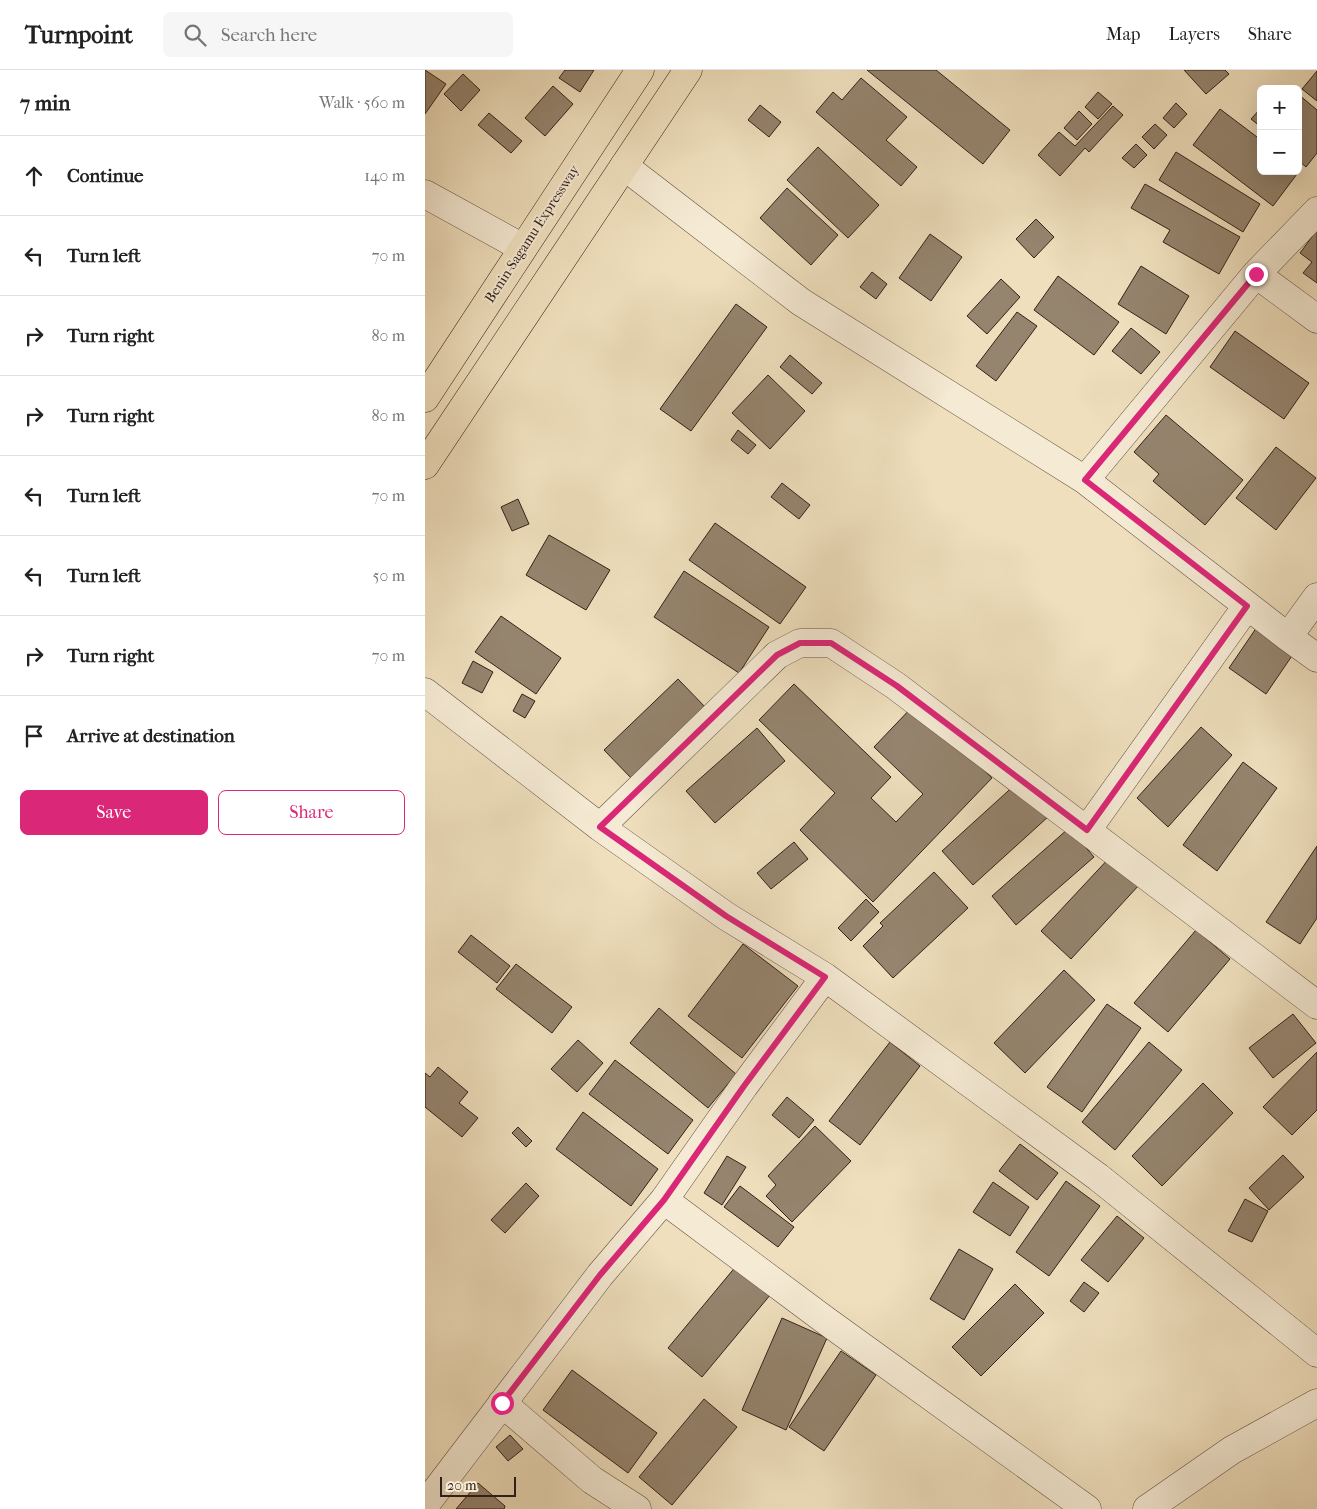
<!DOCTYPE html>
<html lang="en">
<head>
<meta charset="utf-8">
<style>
	:root { --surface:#fff; --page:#f6f6f6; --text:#222; --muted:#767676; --line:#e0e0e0; --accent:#db2777 }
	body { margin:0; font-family:"IM FELL French Canon",serif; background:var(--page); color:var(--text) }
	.controls { position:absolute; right:15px; top:15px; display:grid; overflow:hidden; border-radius:8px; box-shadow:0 5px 20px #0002 }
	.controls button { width:45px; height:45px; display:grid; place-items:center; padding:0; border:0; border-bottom:1px solid var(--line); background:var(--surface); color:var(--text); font:25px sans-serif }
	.scale { position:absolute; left:15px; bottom:12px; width:76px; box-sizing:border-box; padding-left:5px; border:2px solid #332119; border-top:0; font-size:14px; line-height:18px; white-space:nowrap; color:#332119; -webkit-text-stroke:4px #f5ead4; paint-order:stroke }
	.stop { position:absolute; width:15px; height:15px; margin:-11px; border:4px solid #db2777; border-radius:50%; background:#fff }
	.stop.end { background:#db2777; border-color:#fff; box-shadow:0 1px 5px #0008 }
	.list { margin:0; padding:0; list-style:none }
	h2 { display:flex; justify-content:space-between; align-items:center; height:65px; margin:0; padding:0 20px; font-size:21px }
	h2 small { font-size:16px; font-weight:400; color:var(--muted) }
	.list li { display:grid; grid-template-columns:32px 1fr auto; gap:15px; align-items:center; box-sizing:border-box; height:80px; padding:0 20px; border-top:1px solid var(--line) }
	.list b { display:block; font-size:19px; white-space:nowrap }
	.list em { font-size:16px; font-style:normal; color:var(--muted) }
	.actions { display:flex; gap:10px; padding:15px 20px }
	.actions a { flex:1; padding:11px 0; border:1px solid var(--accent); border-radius:8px; text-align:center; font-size:18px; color:var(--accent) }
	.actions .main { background:var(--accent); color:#fff }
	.icon { flex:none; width:28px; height:28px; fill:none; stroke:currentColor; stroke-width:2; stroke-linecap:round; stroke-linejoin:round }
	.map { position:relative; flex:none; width:892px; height:1439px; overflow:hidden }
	header { display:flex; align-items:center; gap:30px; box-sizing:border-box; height:70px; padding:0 25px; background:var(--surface); border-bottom:1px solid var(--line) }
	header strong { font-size:24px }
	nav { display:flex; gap:28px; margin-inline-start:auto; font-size:18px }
	.search { width:350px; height:45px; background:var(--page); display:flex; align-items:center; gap:12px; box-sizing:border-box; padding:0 18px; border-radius:8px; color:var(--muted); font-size:19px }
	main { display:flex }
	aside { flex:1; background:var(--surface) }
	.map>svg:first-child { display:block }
</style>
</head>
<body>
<header>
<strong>Turnpoint</strong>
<div class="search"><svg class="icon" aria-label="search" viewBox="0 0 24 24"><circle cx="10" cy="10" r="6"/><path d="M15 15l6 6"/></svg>Search here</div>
<nav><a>Map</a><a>Layers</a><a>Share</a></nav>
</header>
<main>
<aside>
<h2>7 min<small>Walk · 560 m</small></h2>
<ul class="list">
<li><svg class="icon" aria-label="ahead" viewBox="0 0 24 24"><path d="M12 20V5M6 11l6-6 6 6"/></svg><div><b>Continue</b></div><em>140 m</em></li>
<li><svg class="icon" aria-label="left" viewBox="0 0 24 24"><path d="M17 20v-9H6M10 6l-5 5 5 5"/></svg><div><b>Turn left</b></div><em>70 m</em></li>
<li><svg class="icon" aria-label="right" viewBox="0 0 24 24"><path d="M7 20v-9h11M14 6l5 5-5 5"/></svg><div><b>Turn right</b></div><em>80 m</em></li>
<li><svg class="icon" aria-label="right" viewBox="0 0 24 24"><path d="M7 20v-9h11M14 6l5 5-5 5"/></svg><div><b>Turn right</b></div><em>80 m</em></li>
<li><svg class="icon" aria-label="left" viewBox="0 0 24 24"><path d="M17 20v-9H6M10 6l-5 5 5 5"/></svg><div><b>Turn left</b></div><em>70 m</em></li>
<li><svg class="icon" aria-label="left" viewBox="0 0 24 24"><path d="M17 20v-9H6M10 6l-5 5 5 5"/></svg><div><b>Turn left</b></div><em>50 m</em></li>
<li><svg class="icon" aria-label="right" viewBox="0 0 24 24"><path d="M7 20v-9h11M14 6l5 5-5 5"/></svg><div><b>Turn right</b></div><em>70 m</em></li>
<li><svg class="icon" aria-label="arrive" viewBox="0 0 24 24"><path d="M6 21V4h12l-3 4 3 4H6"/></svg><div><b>Arrive at destination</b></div></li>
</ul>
<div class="actions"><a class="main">Save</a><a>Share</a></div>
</aside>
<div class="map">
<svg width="892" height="1439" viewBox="0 0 892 1439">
	<rect width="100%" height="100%" fill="#efdfbd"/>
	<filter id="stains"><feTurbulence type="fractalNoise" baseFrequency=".004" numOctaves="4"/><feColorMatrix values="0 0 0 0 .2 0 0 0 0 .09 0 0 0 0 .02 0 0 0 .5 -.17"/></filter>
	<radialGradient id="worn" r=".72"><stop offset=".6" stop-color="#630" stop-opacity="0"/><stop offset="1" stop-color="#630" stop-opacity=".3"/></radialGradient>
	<path fill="#95846e" stroke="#332119" d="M 0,0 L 21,14 L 0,44 Z
		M 140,0 L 169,0 L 155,22 L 134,8 Z
		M 442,0 L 511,0 L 585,60 L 558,94 Z
		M 759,0 L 800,0 L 804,4 L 781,24 Z
		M 892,1 L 892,31 L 877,19 Z
		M 38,4 L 55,20 L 36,41 L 19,24 Z
		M 436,8 L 482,47 L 461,70 L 492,97 L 476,116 L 391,42 L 408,22 L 417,30 Z
		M 128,16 L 148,34 L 120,66 L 100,48 Z
		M 673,22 L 687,34 L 673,49 L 660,37 Z
		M 873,24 L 892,40 L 892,83 L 881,97 L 873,90 Z
		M 751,33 L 762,44 L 749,58 L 738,48 Z
		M 335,35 L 356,52 L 344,67 L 323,50 Z
		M 688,36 L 698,45 L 664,82 L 660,78 L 635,106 L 613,85 L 634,62 L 650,76 Z
		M 836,38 L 836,57 L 826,49 Z
		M 795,39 L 836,70 L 836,101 L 873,101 L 873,99 L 875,100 L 848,136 L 768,75 Z
		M 654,41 L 667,54 L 652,70 L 639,58 Z
		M 64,43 L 97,71 L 86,83 L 53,55 Z
		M 730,54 L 742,65 L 729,79 L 717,67 Z
		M 711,74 L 722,85 L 709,98 L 697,88 Z
		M 393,77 L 454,135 L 423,168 L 362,110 Z
		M 751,82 L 835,134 L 818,162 L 734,110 Z
		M 720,114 L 815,167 L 794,204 L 738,172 L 745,160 L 706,138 Z
		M 362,118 L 413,165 L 386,195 L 335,148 Z
		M 611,149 L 629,167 L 609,188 L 591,169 Z
		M 892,160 L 892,213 L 878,203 L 887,192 L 875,183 Z
		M 505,164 L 537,187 L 506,231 L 474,208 Z
		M 716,196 L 764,226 L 741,264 L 693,234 Z
		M 447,202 L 462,214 L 451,229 L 435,217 Z
		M 633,206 L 694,252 L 669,285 L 609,240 Z
		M 576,209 L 595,227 L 562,264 L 542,246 Z
		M 311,234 L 342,257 L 266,361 L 235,339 Z
		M 592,242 L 612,256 L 571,311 L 551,296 Z
		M 706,258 L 735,282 L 716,304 L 687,281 Z
		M 810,261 L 884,313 L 859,349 L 785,297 Z
		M 365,285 L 397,313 L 387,324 L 355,297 Z
		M 343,305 L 380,341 L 345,379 L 307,343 Z
		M 741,345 L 818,410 L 780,455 L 728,411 L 734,404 L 709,382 Z
		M 313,360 L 331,375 L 323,384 L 306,370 Z
		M 851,377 L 891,408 L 851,460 L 811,428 Z
		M 357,413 L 385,435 L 374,449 L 346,427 Z
		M 93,429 L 104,454 L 87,461 L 76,437 Z
		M 290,453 L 381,517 L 355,554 L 264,490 Z
		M 124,465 L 185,500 L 161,540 L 101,505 Z
		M 259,501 L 344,557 L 314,603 L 229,547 Z
		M 76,546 L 136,588 L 111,624 L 50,582 Z
		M 836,551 L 873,577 L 841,624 L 804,598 Z
		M 48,591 L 68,602 L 57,623 L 37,613 Z
		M 253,609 L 282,639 L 208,710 L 179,680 Z
		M 369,614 L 466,707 L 446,728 L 471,752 L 498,724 L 449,677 L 490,634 L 567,708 L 448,832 L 375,760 L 410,723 L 334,650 Z
		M 97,624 L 110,631 L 100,648 L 88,641 Z
		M 776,657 L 807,685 L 743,757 L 712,728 Z
		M 332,658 L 360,691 L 290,753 L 261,721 Z
		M 818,692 L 852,718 L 792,801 L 758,775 Z
		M 593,712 L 624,746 L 548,815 L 517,781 Z
		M 644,758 L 669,787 L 591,855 L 567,826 Z
		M 369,772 L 383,789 L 346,819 L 332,803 Z
		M 892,776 L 892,848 L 875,874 L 841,852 Z
		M 686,786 L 715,814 L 646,889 L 616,861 Z
		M 509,802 L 543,838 L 468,908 L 438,876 L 458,856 L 455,853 Z
		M 441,829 L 454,842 L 426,871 L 413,858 Z
		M 771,860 L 805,889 L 743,962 L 709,933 Z
		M 46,865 L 85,896 L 72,913 L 33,882 Z
		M 318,874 L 373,916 L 317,988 L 263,946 Z
		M 91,894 L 147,937 L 127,963 L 71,919 Z
		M 639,900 L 670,930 L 600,1003 L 569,973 Z
		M 682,934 L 716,958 L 657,1042 L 622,1017 Z
		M 234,938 L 311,1004 L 283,1038 L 205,973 Z
		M 868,944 L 891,973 L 848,1008 L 824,978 Z
		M 153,970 L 178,993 L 152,1022 L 126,999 Z
		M 465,972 L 495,996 L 435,1075 L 404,1051 Z
		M 724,972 L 757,1000 L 690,1080 L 657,1052 Z
		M 892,982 L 892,1040 L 867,1065 L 838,1037 Z
		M 190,990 L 268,1050 L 243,1084 L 164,1024 Z
		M 13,997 L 43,1022 L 34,1033 L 53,1048 L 37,1067 L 0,1037 L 0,1003 L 5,1007 Z
		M 778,1013 L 808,1043 L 737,1116 L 707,1086 Z
		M 362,1027 L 389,1050 L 374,1068 L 347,1045 Z
		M 158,1042 L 233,1099 L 206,1136 L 131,1079 Z
		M 390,1056 L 426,1091 L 367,1152 L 341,1126 L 351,1115 L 343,1106 Z
		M 93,1057 L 107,1071 L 101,1077 L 87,1063 Z
		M 595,1074 L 633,1103 L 612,1130 L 574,1101 Z
		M 858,1085 L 879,1107 L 844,1140 L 824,1118 Z
		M 302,1086 L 321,1097 L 297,1135 L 279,1123 Z
		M 641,1111 L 675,1136 L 624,1206 L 591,1182 Z
		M 568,1112 L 604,1137 L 585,1166 L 548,1142 Z
		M 101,1113 L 114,1126 L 80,1163 L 66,1150 Z
		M 315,1116 L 369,1157 L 353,1177 L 299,1137 Z
		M 820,1129 L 843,1141 L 827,1172 L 803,1161 Z
		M 692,1146 L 719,1168 L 683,1212 L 656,1190 Z
		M 534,1179 L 568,1199 L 539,1250 L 505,1229 Z
		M 312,1195 L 346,1224 L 277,1307 L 243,1278 Z
		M 659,1212 L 674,1223 L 659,1242 L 645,1231 Z
		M 590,1214 L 619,1243 L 556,1306 L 527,1277 Z
		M 357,1248 L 402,1268 L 361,1360 L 317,1340 Z
		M 416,1281 L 451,1305 L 399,1381 L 364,1357 Z
		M 147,1300 L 232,1363 L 203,1403 L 118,1340 Z
		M 279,1329 L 312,1357 L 247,1435 L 214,1407 Z
		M 85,1365 L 98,1379 L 83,1391 L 71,1377 Z
		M 53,1413 L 80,1436 L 79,1439 L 31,1439 Z"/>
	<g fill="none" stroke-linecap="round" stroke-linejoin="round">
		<defs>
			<path id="minor" d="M 199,96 L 376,232 L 660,410 L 863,567 L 892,588
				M 0,124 L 98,178
				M 831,204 L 892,249
				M 660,410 L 831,204 L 892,141
				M 863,567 L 892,527
				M 0,622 L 175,757 L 301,846 L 400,907 L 673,1107 L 892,1283
				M 175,757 L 352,585 L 375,573 L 406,573 L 471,616 L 892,935
				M 662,760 L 822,536
				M 239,1130 L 400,1250 L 662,1439
				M 77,1333 L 167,1410 L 212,1439
				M 0,1435 L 175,1205 L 239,1130 L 319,1016 L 400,907
				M 722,1439 L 807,1380 L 892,1333"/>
			<path id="highway" d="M 0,328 L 215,0
				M 0,395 L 263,0"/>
		</defs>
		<use href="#minor" stroke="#625042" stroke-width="29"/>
		<use href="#highway" stroke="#332119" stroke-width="29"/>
		<use href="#minor" stroke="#f5ead4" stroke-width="28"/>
		<use href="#highway" stroke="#efdfbd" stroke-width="28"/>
	</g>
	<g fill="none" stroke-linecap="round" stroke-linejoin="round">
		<path stroke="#db2777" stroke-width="6" d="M 77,1333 L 175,1205 L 239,1130 L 319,1016 L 400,907 L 301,846 L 175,757 L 352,585 L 375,573 L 406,573 L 472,616 L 662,760 L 822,536 L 660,410 L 831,204"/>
	</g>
	<g text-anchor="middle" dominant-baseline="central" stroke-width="4" stroke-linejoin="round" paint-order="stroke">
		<g font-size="14" fill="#332119" stroke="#f5ead4">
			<text transform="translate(107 164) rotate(-57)">Benin-Sagamu Expressway</text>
		</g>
	</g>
	<rect width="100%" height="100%" filter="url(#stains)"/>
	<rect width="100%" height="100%" fill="url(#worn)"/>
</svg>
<div class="controls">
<button>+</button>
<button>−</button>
</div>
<div class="scale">20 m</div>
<div class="stop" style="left:77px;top:1333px"></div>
<div class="stop end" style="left:831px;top:204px"></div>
</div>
</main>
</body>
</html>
